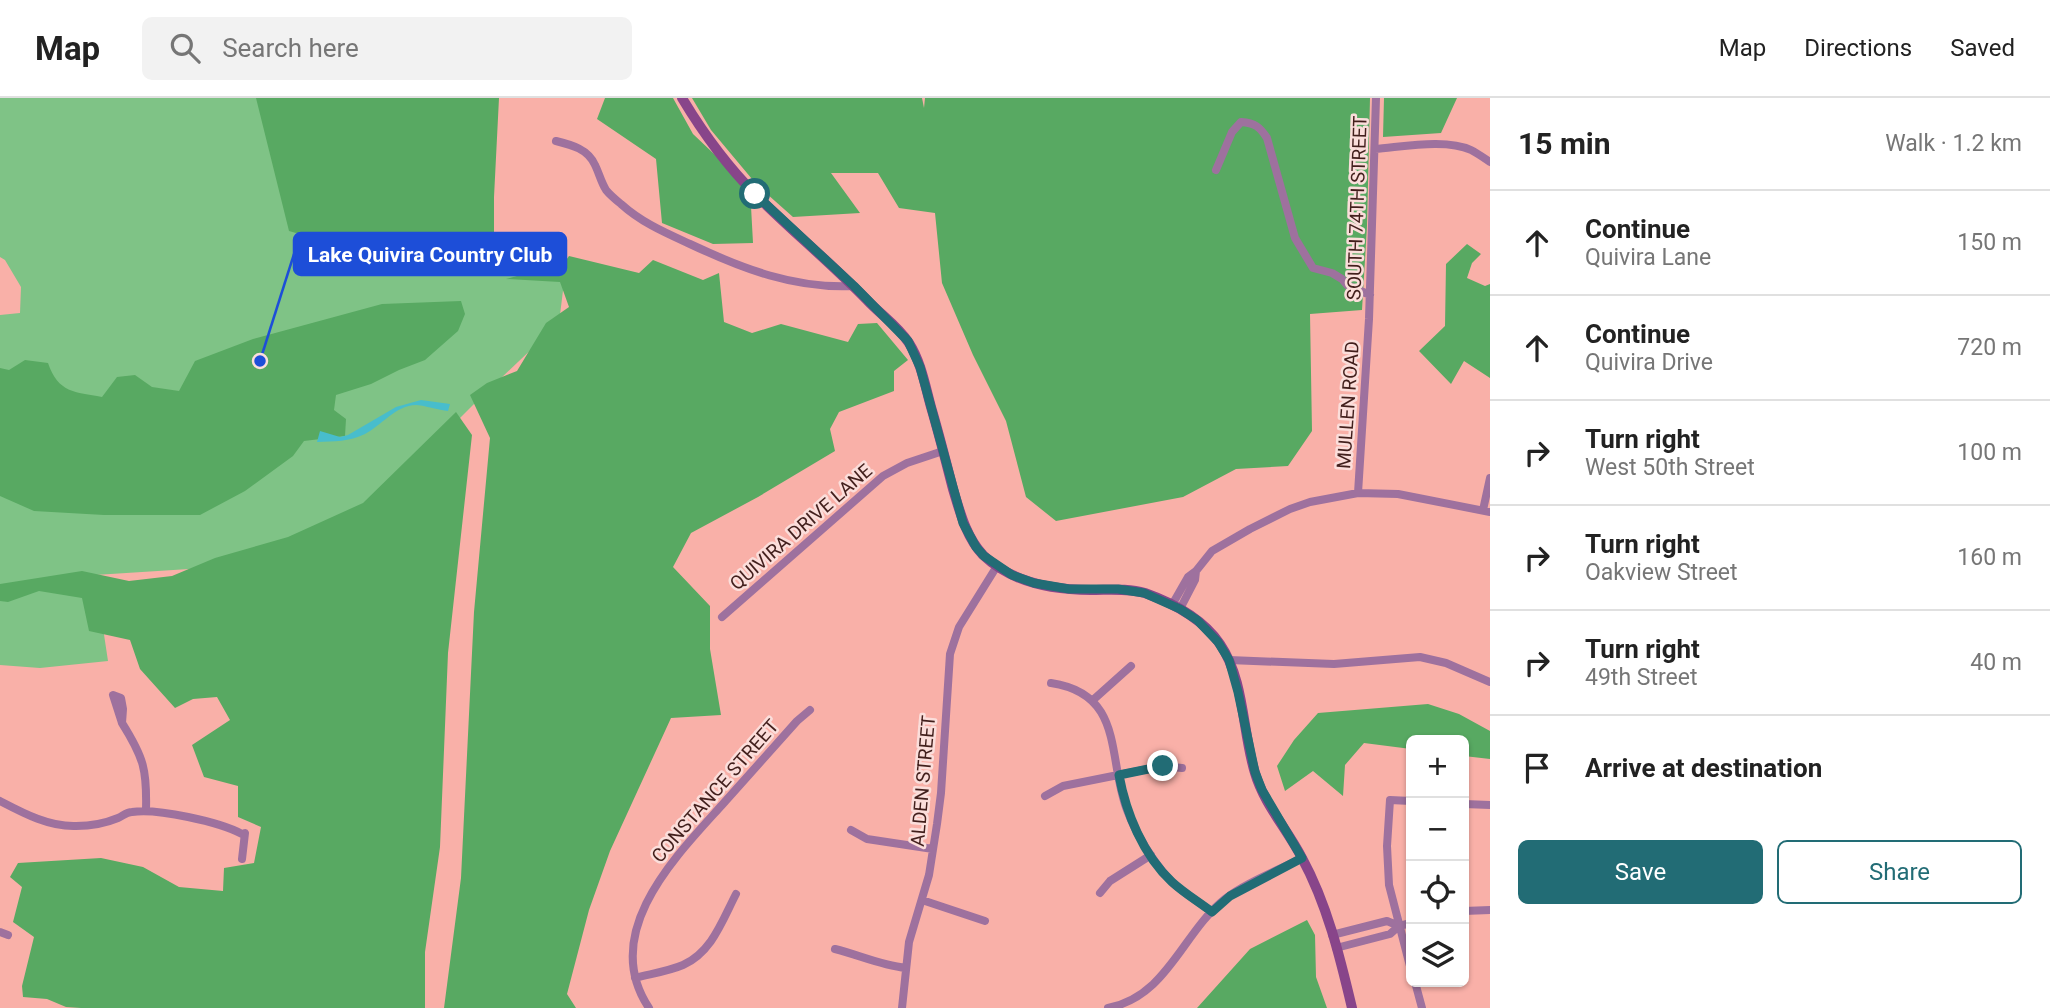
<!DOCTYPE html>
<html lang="en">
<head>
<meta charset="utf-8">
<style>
	:root { --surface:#fff; --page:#f2f2f2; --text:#222; --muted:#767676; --line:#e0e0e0; --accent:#226c75 }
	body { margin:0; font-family:Roboto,sans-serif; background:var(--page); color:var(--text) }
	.controls { position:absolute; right:21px; bottom:21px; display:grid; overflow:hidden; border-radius:10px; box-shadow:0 2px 5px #0004 }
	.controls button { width:63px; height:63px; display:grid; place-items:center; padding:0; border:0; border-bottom:2px solid var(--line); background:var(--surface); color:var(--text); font:35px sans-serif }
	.stop { position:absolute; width:21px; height:21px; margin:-16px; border:5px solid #226c75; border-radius:50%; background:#fff }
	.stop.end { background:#226c75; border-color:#fff; box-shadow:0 2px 7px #0008 }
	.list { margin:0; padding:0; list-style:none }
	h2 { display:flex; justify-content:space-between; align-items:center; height:91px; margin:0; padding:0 28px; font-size:30px }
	h2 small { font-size:23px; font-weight:400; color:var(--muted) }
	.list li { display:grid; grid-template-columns:46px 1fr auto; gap:21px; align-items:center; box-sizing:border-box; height:105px; padding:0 28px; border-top:2px solid var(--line) }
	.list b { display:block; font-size:26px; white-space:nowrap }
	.list p { margin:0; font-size:23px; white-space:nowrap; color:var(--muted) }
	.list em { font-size:23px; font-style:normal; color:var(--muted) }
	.actions { display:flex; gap:14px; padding:21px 28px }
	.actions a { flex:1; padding:16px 0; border:2px solid var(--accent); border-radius:10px; text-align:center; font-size:24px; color:var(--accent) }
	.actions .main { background:var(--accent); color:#fff }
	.icon { flex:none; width:38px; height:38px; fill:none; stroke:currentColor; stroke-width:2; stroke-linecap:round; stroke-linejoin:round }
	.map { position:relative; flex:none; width:1490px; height:910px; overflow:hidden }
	header { display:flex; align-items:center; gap:42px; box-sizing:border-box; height:98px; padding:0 35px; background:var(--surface); border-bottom:2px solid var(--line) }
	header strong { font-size:33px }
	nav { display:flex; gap:38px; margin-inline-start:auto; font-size:24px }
	.search { width:490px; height:63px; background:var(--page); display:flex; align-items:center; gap:18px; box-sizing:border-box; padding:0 24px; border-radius:10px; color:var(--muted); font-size:26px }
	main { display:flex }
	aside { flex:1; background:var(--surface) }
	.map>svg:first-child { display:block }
</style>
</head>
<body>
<header>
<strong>Map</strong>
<div class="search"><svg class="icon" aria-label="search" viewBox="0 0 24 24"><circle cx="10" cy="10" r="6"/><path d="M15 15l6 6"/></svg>Search here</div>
<nav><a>Map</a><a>Directions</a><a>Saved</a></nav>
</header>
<main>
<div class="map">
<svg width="1490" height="910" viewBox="0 0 1490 910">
	<rect width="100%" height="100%" fill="#f9b0a8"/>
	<path fill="#7fc386" d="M 0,0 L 278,0 L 486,165 L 566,168 L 559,225 L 479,301 L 371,409 L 236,468 L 95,477 L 108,563 L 40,570 L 0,567 L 0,217 L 20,215 L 21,189 L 5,162 L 0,159 Z"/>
	<path fill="#58a962" d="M 256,0 L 499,0 L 494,99 L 494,172 L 386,150 L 328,144 L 289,133 Z
		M 605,0 L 673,0 L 693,36 L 750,90 L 753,145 L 713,146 L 662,125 L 656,61 L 597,21 Z
		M 692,0 L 922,0 L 924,10 L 925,0 L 1370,0 L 1367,128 L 1362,212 L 1310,216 L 1312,333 L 1288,368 L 1236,371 L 1183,399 L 1056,423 L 1026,399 L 1006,323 L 973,257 L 942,185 L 935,115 L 899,110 L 878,75 L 831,75 L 860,115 L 793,119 L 757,87 L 711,32 Z
		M 1384,0 L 1457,0 L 1441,35 L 1383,39 Z
		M 1467,146 L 1481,156 L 1472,165 L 1467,180 L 1485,188 L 1490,186 L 1490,280 L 1464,263 L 1451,286 L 1419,253 L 1445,228 L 1446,166 Z
		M 569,158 L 639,175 L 653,162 L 703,182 L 719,175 L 724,224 L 752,235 L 781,226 L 848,244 L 858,226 L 877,225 L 908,262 L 894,273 L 894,293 L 839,314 L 830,331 L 835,353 L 758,399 L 691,435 L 673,469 L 710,508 L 710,551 L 721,617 L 671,620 L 610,753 L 589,812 L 567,896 L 576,910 L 444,910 L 461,780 L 474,514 L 490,340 L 470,297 L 487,285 L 517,273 L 546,225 L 569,209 L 560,184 L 506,181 L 517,178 L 524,172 L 557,175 Z
		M 461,203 L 465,216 L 458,233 L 425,262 L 399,272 L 371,286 L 336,297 L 334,312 L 346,321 L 345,338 L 304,343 L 293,358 L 245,393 L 200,417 L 104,417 L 34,413 L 0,398 L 0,270 L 9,272 L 25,262 L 48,265 C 58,295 75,294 102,299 L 117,279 L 135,277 L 152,289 L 179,293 L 195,263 L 253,241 L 382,206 Z
		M 456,314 L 472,337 L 448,555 L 440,749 L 425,854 L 425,910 L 81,910 L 66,909 L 47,901 L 23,899 L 22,888 L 34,839 L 13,824 L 22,789 L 10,779 L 18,765 L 101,760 L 143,769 L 179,789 L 223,793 L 224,770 L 254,765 L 261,729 L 238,719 L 238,688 L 204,679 L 192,647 L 230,622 L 217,599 L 193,601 L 175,610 L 140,571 L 130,542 L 89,533 L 82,500 L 39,493 L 8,504 L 0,503 L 0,486 L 82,473 L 129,483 L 172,478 L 215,460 L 288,439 L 363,405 Z
		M 1428,606 L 1459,616 L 1490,633 L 1490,661 L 1464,658 L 1464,642 L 1411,642 L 1411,651 L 1364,645 L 1345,667 L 1343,698 L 1313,673 L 1285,693 L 1277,668 L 1294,642 L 1318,615 Z
		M 1307,822 L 1315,837 L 1316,879 L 1327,910 L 1197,910 L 1250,851 Z"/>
	<path fill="#48bdcc" d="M 421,302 L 450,306 L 448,313 C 440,312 422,307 416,307 C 396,307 381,328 365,336 C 349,344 334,343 317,344 L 320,333 L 340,339 L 348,337 L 396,309 Z"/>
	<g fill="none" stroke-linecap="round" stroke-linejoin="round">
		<path stroke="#9e719e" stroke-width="8" d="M 556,43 C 572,47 588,51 595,67 C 599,75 601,84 606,92 C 610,97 616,102 621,106 C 642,125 666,135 690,146 C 743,171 795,191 854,188
			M 1375,51 C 1402,49 1446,40 1471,52 C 1477,55 1484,60 1490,64
			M 1216,72 L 1232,34 L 1241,24 C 1255,25 1260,29 1267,40 L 1295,140 L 1313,170 L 1332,175 L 1342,181 L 1347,187 L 1370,197
			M 1358,395 L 1369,221 L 1376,0
			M 1483,412 L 1490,380
			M 1172,507 L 1188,479 L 1196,473 L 1212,453 L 1250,431 L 1290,411 L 1310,404 L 1358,395 L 1398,396 L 1490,414
			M 1180,511 L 1195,482 L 1196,473
			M 722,519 L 883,378 L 907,365 L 943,353
			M 1229,562 L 1334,566 L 1420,559 L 1446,565 L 1490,584
			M 1051,585 C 1125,596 1107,660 1127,712 C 1136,736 1152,762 1169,781 C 1181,794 1198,803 1212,814
			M 113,597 L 121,600 L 123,611 L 122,625 Z
			M 1093,602 L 1131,568
			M 122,625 C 144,660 147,672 146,712
			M 1045,698 L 1063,688 L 1163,668 L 1182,670
			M 0,703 C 23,715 49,729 76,728 C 89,728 106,725 118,720 C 123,718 126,714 132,714 C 157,710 220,724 242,736 L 245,735 L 242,761
			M 1411,703 L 1390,702 L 1387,748 L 1389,787 L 1411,872
			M 1464,706 L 1490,707
			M 851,732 L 867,741 L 933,751
			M 1100,795 L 1110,783 L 1151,757
			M 922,802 L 985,823
			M 1464,813 L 1490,812
			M 0,834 L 8,837
			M 1332,837 L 1387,823 L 1399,828
			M 1336,850 L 1390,836 L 1399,828 L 1411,825
			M 835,851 C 859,857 880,867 906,870
			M 635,880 C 650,876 669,873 683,867 C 712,854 722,823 736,796
			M 1415,884 L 1422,910
			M 649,910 C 599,835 675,759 722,707 C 747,679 772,651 797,623 L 810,612
			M 902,910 L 909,844 L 929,777 L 937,726 L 941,695 L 950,556 L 959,529 L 997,468
			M 1108,910 C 1168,898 1182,835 1225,801 C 1245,785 1279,772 1302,760"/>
		<path stroke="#88458a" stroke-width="10" d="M 682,0 C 703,35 728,69 756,97 C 792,133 831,165 867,202 C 881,217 898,228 909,245 C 921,264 925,287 931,309 C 939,336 946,364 953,391 C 960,414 966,439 983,457 C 1011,484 1053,492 1091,492 C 1109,492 1128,490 1145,495 C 1173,505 1203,521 1220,546 C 1245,583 1242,633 1255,675 C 1264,706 1287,731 1302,760 C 1327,806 1340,859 1352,910"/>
	</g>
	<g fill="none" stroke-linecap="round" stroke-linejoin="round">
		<path stroke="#226c75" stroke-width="9" d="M 755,96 L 854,188 L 908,243 L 920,269 L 963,425 L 976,449 L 984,458 L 1012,477 L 1034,485 L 1069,491 L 1118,491 L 1144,495 L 1180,511 L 1197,522 L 1218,544 L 1229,562 L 1238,594 L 1255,674 L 1262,692 L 1302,760 L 1230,798 L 1212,814 C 1199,804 1184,795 1172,784 C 1143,757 1126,715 1119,677 L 1163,668"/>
	</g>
	<g text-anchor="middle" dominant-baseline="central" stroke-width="5" stroke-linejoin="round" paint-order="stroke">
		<g font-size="19" fill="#421f1c" stroke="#fbdedb">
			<text transform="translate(1357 110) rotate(-88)">SOUTH 74TH STREET</text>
			<text transform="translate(1348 307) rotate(-86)">MULLEN ROAD</text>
			<text transform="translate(801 429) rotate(-41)">QUIVIRA DRIVE LANE</text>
			<text transform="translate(923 683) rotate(-85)">ALDEN STREET</text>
			<text transform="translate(715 693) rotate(-49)">CONSTANCE STREET</text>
		</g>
	</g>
	<path fill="none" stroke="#1d4ed8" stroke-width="2.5" d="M260 263L294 156"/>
	<circle fill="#1d4ed8" stroke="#fbdedb" stroke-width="2.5" cx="260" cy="263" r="7"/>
	<rect fill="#1d4ed8" stroke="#1d4ed8" stroke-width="2.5" x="294" y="135" width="272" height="42" rx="7"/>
	<g font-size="21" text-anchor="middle" font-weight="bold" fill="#fff">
		<text x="430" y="164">Lake Quivira Country Club</text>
	</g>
</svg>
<div class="controls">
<button>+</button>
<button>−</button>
<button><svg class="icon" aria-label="locate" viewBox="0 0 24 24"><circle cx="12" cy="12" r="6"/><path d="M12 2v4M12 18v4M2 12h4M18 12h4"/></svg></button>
<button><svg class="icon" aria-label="layers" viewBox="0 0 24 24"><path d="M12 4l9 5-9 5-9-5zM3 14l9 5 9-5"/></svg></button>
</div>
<div class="stop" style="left:755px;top:96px"></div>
<div class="stop end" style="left:1163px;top:668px"></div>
</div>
<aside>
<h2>15 min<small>Walk · 1.2 km</small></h2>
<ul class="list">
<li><svg class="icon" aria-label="ahead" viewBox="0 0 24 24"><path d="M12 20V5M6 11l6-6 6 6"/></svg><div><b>Continue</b><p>Quivira Lane</p></div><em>150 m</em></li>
<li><svg class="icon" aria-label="ahead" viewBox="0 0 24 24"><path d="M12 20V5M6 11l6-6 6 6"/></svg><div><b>Continue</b><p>Quivira Drive</p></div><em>720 m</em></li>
<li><svg class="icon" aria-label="right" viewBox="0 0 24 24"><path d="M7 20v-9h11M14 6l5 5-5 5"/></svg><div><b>Turn right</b><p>West 50th Street</p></div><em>100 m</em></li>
<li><svg class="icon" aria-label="right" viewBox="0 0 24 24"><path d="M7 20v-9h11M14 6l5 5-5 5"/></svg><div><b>Turn right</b><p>Oakview Street</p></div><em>160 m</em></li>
<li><svg class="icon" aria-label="right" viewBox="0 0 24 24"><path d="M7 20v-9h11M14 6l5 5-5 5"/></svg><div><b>Turn right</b><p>49th Street</p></div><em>40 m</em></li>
<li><svg class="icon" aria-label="arrive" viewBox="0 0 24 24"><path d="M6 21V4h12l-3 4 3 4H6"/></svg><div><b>Arrive at destination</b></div></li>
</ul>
<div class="actions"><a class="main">Save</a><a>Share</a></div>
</aside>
</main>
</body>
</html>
